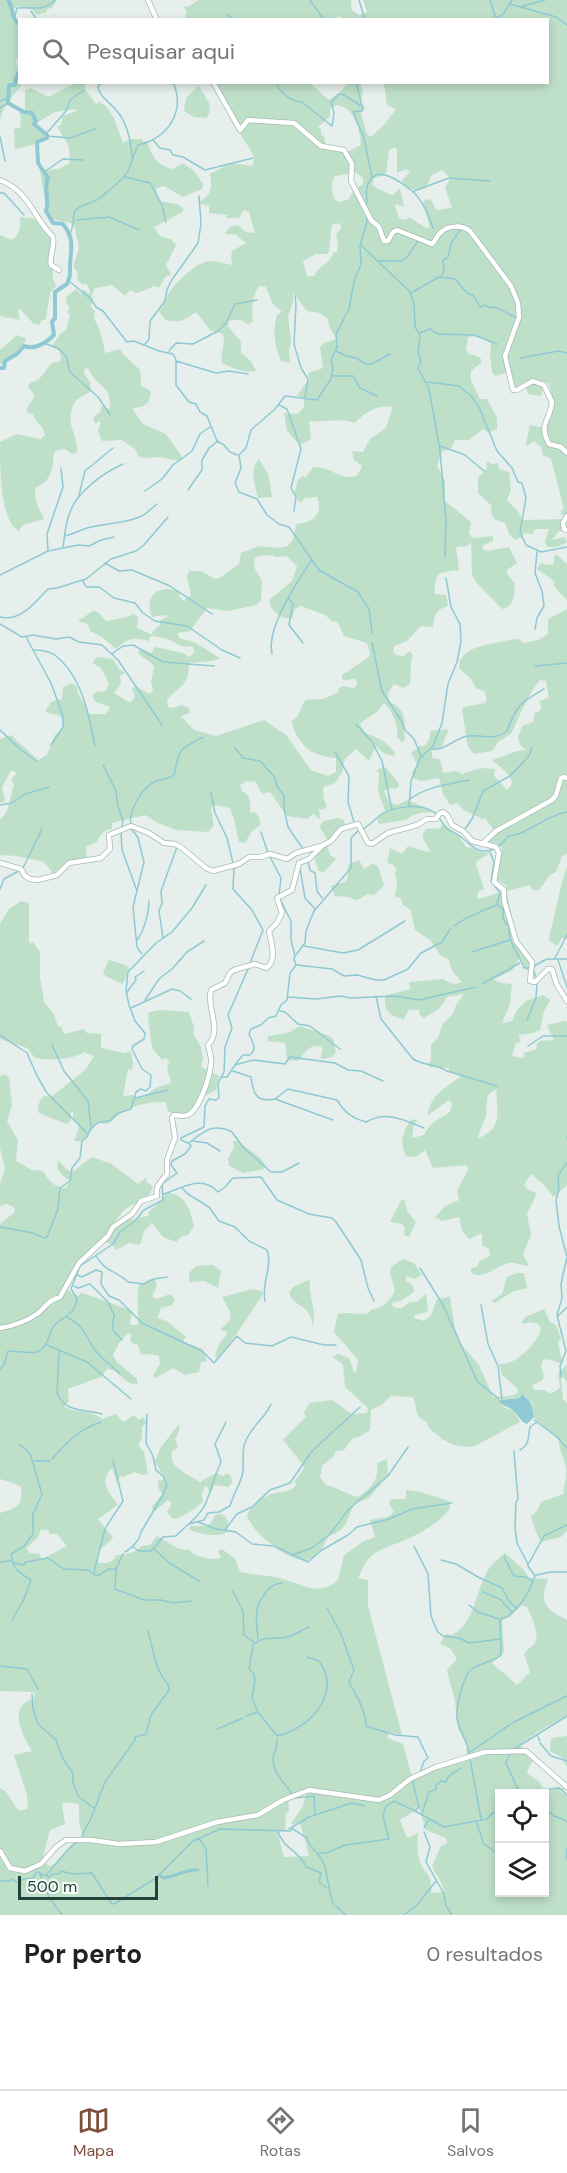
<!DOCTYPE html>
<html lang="pt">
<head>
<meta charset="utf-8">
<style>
	:root { --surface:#fff; --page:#f2f2f2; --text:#222; --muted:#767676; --line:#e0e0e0; --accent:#804e3d }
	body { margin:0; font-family:"DM Sans",sans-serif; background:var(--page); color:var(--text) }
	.controls { position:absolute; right:18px; bottom:18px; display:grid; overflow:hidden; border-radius:0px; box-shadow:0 3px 9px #0003 }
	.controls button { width:54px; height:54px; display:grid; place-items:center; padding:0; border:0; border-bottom:2px solid var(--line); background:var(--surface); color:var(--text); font:30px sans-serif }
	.scale { position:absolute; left:18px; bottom:15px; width:140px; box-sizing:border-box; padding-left:6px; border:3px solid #24423a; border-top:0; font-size:16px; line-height:21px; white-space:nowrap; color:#24423a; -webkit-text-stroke:4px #f7fbf9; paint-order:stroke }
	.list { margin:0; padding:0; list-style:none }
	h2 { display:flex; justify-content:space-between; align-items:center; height:78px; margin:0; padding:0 24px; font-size:26px }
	h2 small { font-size:20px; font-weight:400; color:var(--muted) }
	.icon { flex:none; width:33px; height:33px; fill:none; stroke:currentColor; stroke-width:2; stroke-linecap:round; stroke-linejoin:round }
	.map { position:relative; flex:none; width:567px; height:1915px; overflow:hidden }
	.search { position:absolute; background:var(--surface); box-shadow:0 3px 9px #0003; left:18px; right:18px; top:18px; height:66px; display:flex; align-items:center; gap:15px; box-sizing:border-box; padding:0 21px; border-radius:0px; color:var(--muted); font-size:22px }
	.sheet { height:174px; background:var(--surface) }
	nav { display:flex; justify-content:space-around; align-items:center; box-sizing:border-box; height:84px; border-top:2px solid var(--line); background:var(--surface); font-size:16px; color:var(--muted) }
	nav a { display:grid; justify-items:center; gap:3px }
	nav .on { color:var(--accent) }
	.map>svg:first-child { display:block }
</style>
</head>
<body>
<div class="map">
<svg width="567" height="1915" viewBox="0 0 567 1915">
	<rect width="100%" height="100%" fill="#e6efeb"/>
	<path fill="#bfe0c8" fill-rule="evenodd" d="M 0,0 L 57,0 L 52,8 L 47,9 L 47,12 L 37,15 L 31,8 L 26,9 L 24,7 L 17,6 L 14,9 L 14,16 L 19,27 L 19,57 L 16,60 C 17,68 20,74 20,82 L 23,83 C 14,97 1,104 0,124 Z
		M 199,0 L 351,0 L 352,10 L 359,15 L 367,12 L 363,0 L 567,0 L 567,528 L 558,532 L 552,540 L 565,537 L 567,542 L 557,547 L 547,547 L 545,541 L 549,529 L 535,529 L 533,534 L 524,533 L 522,537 L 515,540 L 509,534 L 505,523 L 494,519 L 491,512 L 492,506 L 478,493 L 478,478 L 487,468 L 486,461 L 492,464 L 498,463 L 499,469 L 509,472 L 511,490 L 507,500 L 518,511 L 522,520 L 566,519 L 565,514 L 562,515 L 560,511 L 564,509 L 551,459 L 543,455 L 541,447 L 534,441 L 527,446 L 526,443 L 530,425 L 544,428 L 553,403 L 549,384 L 543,381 L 535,381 L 543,387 L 541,396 L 528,394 L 526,387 L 514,391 L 513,394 L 508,372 L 495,376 L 492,372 L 490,356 L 491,343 L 477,336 L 468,337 L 466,349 L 469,354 C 475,355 481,356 482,362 L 471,371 L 471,380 L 480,399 L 487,399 L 497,418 L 497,429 L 488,433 L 483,429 L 469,440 L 455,440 L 451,448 L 442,452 L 437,466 L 445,480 L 445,501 L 471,522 L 469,533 L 472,538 L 493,536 L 493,541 L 484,545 L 482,549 L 488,551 L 509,547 L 517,563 L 507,570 L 507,573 L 515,584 C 513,594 516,606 502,609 L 475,581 L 472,575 L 471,543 L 467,546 L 456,547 L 459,570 C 440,573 434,570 435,594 L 446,595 L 448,606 C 435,610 435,614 433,627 L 421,626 L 407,641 L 394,646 L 393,652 L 396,655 L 403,656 L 410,651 L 413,655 L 411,663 L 410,684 L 403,688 L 394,684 L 388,693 L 389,701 C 409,712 403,719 405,740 L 402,742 L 397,737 C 399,727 392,710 384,703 L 377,712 L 360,723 C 363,735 371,734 379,739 C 386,742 391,747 395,753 L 394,756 L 383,753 L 376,746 L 369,761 L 356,749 L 345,759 L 342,773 L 335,783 L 323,787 L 324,799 L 327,806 L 323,810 L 319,808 L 320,819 L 313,814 L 307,819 L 287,816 L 270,792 L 262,794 L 256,782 L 247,781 L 240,785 L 242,791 C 252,796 250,802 250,812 L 257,813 L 261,824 L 252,831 L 245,843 L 239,842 L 234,819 L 230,808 L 214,805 L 211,808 L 214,826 L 208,832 L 176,830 L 156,822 L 145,815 L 112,823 L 112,829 C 104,830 100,834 97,842 L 86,847 L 87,858 L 70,863 L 53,873 L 44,862 L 17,856 L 0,855 L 0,820 L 7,811 L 14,784 L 11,779 L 17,773 L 11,770 L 2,788 L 5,801 L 0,803 L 0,739 L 11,735 L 38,760 L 47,755 L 55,735 L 64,727 C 60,708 56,718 45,711 L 51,702 L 62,699 L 63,687 L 72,683 L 77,687 C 76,697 87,703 89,714 L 106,714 L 110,707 L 96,702 L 92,696 L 96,692 L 106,691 L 109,683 L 100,667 L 92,663 L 97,657 L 113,659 L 119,669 L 125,673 L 120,676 L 121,684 L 114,693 L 130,703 L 135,697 L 132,689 L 135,686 L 149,694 L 153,691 L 151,682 L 154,667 C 150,659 142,659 138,652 L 141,649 L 151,653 L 155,647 L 183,653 L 189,657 L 195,652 L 193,647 L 181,646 L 168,639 L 153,636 L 150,637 L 149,641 C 132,637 129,638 116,649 L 103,638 L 90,631 L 88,624 L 78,621 L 93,611 L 98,612 L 106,621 L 127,617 L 134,614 L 138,617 L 137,628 L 153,635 L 152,632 L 159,626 L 161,620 L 168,616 L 163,615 L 152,617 C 143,595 160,583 180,592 L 179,596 L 184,601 L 186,598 L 191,595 L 187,578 L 189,571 L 201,571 L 215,579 L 221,577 L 239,564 L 241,553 L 259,546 L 278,548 L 288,546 L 294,538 L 296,524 C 312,523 324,515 317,497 L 305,498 L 300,503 L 294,494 L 298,480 L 302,476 L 306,477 L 313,467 C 332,466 339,481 357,476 L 362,466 L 354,460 L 352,451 L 363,452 L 370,439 L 386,428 L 393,407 C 378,405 366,411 355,423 C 340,417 325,423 309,421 L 311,439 L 300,445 L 287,431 L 284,413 L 298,414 L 304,407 L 304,398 L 297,396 L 309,379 L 308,373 L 323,368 L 320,347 L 324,343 L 337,339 L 329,327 L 328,319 L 320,313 L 307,311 L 293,293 L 293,303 L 288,316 L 291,340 L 289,353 L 290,363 L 281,361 C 275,347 272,330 277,315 L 282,312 L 273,304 L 266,287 L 260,286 C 251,294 252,311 253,322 L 248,324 C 241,319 238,319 229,321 L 228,326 L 241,342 L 241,353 L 251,361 L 256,371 C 244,373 232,368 222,363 C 220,351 226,345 223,334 L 210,330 L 197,313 L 194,313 C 184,321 179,323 165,320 L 159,311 C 164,305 166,301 168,295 C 173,284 197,262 209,261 C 216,261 226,264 233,265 L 231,258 L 232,251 L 246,243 L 236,235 L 227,234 L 225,233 L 230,227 L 238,225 L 246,232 L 255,233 L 249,212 L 244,210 L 239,218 L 226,218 L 227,215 L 209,213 L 209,206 L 198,203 C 211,196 213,188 210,174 L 231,163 L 253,166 L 254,156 L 235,125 L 215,83 L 310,83 L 329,100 L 339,93 L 348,83 L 360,83 L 363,91 L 360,105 L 366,109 L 362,110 L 361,114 L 367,134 L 371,137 L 384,125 L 396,109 L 387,105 L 384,83 L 548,82 L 548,20 L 343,20 L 340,16 L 330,20 L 185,20 L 186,12 L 184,6 L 187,7 ZM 337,105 C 355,107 360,130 361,145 L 347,152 L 325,145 L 325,138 L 321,134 L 321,129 L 318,127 L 330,116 L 330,108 ZM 395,147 L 397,150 L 397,173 L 406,169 L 410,172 L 402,180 C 405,192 416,190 425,188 L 429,182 L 431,176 L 442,170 L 450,178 L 445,188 L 452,208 L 436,210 C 433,205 434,200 426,199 L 423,203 L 430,228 L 426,228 L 409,217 L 406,220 L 399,218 L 395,205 L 396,204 L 404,207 L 400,189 L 392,195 L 376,188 L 372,184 L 374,178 L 386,174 L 389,150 ZM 354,171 L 363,178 L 363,184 L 354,190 L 349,199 L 340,202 L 336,201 C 331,193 330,183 335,176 L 352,173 ZM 340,223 L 341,229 L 336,234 L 338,245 L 337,252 L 334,252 C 330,264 319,265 314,276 L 307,276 L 303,261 L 316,254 L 328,254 C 331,245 330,235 332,225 ZM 271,555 L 276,557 L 287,556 L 297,566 L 292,581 L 269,600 C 270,611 281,620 292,618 L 295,609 L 301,606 L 325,615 L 332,621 L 338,623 L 344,636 L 367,643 L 370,653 L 369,657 L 342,675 L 342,680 L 356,679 L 357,685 L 354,688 L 343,686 L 338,689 L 339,692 L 323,699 L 306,700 C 300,705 302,716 292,720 C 291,730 304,748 312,752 C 319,755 329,758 336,758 L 336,772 L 328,776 L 311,770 L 286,735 L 264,720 L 216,736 L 194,730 L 181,716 L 190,713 L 189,708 L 181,705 L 173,708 L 168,707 L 167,700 C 172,692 184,687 187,678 C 189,674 188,667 190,663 L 213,661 L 220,658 L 194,642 L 179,638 L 178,633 L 190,631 L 207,608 L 228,611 L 256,605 L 261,600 L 262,581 L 254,567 L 255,558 L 258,556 Z
		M 76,83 L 85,83 L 85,90 L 96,104 L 100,102 C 115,112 117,128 123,143 L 130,139 L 143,139 L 143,142 L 147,141 C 152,156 156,165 173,169 L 183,163 L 194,171 L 203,184 L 202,189 L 183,197 L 164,186 L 157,188 L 156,191 L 160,201 L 177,204 L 183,208 L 183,212 L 154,227 L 160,236 L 171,239 L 176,245 L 166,265 L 171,274 L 165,277 L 159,288 L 155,286 L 137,293 L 130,290 L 125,296 L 112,285 L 95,288 L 92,294 L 93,302 L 90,306 L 95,311 L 94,319 C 100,327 103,341 105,353 L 121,349 L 122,353 L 140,370 L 141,386 L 148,389 L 151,393 L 148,403 L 141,407 L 132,408 L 143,424 L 166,434 L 181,455 L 181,460 C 173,461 167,458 160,457 C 153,457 147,459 139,457 L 135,449 L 122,440 L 102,441 L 98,431 L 101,423 L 99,421 L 95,424 L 93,418 L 101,411 L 101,406 L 110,409 C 112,383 95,387 89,369 L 85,368 L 84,373 L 90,382 L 91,391 L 76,400 C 62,424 79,433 77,453 L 72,454 L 65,449 L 57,450 L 54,453 C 52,469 53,480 35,488 L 36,502 L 44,519 L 23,525 L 19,531 C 0,523 0,466 0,442 L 17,434 L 41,439 L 45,435 C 44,426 35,423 33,414 L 27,413 C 25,406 34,402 34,394 L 28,387 L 30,383 C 43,380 44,370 53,362 L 59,362 L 61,360 L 60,351 L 51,347 L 61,333 L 66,330 L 70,315 L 67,312 L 70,308 L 67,304 L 66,297 L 76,289 L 81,294 L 84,289 L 88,293 L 91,293 L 86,283 L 84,285 L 78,281 L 77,271 L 73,267 L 79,248 L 74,224 L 48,218 L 39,165 L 46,171 L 61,168 L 70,163 L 69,147 L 57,126 L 61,125 L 63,116 L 76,111 L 76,109 L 55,112 L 36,123 L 46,138 L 33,145 L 15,149 L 14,129 L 20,128 L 21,119 L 19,112 L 25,110 L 25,90 L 31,88 L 48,97 Z
		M 199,86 L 209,103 L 210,113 L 206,118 L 194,117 L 184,111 L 186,98 Z
		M 20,217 L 39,219 L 42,229 L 52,237 L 53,278 L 56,286 L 50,293 L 46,319 L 42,320 L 39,325 L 33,323 L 19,308 L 18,311 L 20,321 C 14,316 6,320 0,315 L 0,235 L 12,240 C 20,235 21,226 20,217 Z
		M 17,335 L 26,339 C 22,351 12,362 0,364 L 0,350 Z
		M 259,459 L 269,476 L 272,497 L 258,498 C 255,485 249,469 259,459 Z
		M 556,554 L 567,564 L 567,600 L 553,585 L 555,582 L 537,569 L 541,563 L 548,565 L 554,564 L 554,557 Z
		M 567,609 L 567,854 L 562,856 L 556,872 L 550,875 L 539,890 L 532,890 L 530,885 L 507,891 C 508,901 517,940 523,948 C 529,956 534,957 536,967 L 527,971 L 520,957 L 512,971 C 505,973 501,977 493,979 L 501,983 L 512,984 L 510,1004 L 502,1023 L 512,1021 L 517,1010 L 526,1001 L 543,995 L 550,1000 L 544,1011 L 540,1030 L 533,1033 L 519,1035 L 520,1042 L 516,1043 L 512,1055 L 515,1057 L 523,1058 L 524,1053 L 537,1049 L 536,1046 L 539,1041 L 554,1040 L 547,1025 L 564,1021 L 567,1022 L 567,1185 L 553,1197 L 546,1187 L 531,1174 L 524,1185 L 527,1189 L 537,1193 L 527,1214 L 531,1235 L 523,1254 L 529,1266 C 522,1266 516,1262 509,1263 C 494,1266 487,1280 471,1273 L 471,1268 L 477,1267 L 479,1261 L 490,1256 L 489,1249 L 482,1245 L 482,1233 L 469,1239 L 462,1231 L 459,1217 L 442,1221 L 435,1217 L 445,1206 L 459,1200 L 457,1190 L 468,1170 L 467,1165 L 433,1168 L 425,1150 L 416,1157 L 406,1156 C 399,1142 403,1130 412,1119 L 418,1121 L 414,1123 L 412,1138 L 424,1135 C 429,1123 440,1118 450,1112 L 452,1103 L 449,1100 L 427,1116 C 432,1092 444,1090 461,1076 L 449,1072 L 449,1068 L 429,1067 L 429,1063 L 431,1061 L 431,1044 L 438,1038 L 442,1025 L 453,1014 L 456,1005 L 464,994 L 447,997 L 439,1009 L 424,1018 L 420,1015 L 419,1010 L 409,1010 L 403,1020 C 390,1014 384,1014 385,996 L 410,989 L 409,982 L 443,979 C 450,983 453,986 462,982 L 453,972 L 448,959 L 441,956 L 430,940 L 415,930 L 411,910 L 403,905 L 401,898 L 395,897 L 397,882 L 395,873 L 397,870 L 392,864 L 387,863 L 390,848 L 402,854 L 408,846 L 427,852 L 430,851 C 426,840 419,840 426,829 L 440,828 L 443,824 L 458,835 L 466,847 L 475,848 L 479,852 L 490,853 L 477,861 L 476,864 L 484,889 L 479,891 L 477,897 L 479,899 L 507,890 L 506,885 L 498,881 L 497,878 L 502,848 L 496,843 L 482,841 L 494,833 L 494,830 L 485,818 L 483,819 L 465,811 L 457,803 L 450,805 L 443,794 L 439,778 L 421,781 L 413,778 L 412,773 L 417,764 L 411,752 L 417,749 L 418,746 L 424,746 C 429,741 431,738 430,731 L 449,729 L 442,746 L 432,751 L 432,758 L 440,759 L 443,773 L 456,771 L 462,774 L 481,768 L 495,769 L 494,775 L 507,790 L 511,786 L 512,781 L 506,772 L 492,760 C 506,757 510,751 526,750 L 520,745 L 518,737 L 522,726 L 533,722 L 535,713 L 540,711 L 541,707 L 539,701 L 549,698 L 546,681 L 540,680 C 527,696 520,715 511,734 L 498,742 L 492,751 L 474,754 L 468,747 L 462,710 L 464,707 L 485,703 L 487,699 L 484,691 L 476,688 L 471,679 L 459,668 L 460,660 C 463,656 467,652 471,650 C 477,646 512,639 519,639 L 523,643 L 538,640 L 548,634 L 548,619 ZM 497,1089 C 495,1100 501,1118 493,1128 C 490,1133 482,1136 477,1139 L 486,1116 L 487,1098 L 490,1093 Z
		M 385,767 L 399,783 L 399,786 L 396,789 L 388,788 L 384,791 L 390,803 L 397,805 L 408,800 L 433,812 C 423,813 414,812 406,820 L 379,824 L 377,819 L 385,811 L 378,791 L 379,773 L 376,770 Z
		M 338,818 L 344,820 L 345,828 L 331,839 L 327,839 L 319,826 L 324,821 Z
		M 327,845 L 330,855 L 336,859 L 323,873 L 318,870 L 312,849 Z
		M 359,860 L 364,869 L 372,864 L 378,866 L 384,885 L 374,895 L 368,894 L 357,900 L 348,897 L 335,896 L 331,886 L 345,882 L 348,877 L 348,865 Z
		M 567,867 L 567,939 L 562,938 L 557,946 L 549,941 L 549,938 L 562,882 Z
		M 21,901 L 29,903 L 29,941 L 30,944 L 33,942 L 40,952 L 40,977 L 44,1002 L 53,1013 L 58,1026 L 61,1027 L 64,1034 L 84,1029 L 87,1033 L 101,1034 L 101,1048 L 125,1053 L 131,1051 L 133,1064 L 132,1070 L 128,1069 L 123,1096 L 133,1095 L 137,1098 C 150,1095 155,1085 169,1084 L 171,1081 L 167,1069 L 169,1063 L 167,1058 L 162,1060 L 152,1048 L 148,1019 L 149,1012 L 160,1010 L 189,1012 L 194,1027 L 193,1033 L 201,1047 L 203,1059 L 201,1067 L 219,1076 L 216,1090 L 201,1098 L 192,1113 C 183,1115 176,1116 168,1111 L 166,1102 C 142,1102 125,1107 108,1124 L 98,1123 L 83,1141 L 74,1141 L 79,1127 L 73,1118 L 73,1112 L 71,1112 L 71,1121 L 66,1124 L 39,1113 C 37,1107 39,1100 44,1096 L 51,1097 L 85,1070 L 94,1056 L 84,1052 C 77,1059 45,1061 37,1058 C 32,1056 31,1052 27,1048 L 0,1039 L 0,924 L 8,910 Z
		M 109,960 L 126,965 L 130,969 L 123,984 L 105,976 L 103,973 Z
		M 300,1026 L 330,1036 L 333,1039 L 336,1052 L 332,1057 L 323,1059 L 320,1057 L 323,1050 L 322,1047 L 313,1046 L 307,1050 L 298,1061 L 287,1060 L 285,1043 L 267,1041 L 268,1036 L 288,1033 Z
		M 6,1074 L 9,1078 L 12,1105 L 7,1121 L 18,1140 L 16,1161 L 32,1170 L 43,1171 C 48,1180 55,1188 66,1188 L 70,1180 L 64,1177 L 57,1169 L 58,1160 L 66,1169 L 72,1172 L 92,1157 L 112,1164 L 138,1184 L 147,1177 L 146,1182 L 153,1186 L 149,1196 L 125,1209 L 115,1221 L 116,1226 L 128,1220 L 148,1216 L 149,1211 L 154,1208 L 167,1193 C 185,1193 191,1211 194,1226 L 188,1235 L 182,1236 L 176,1242 L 163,1237 L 152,1223 L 144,1231 L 140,1245 L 129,1243 L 116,1250 L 112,1244 L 105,1242 C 89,1253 72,1269 67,1289 L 77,1297 L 81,1293 L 86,1294 L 132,1311 L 130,1325 L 138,1325 C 139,1313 136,1297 139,1285 L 150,1279 L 155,1279 L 157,1285 L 152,1297 L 157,1299 L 170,1294 L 175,1299 L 172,1305 L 161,1308 L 157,1318 L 167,1321 L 186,1337 L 183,1340 L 184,1342 L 203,1349 L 207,1361 L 201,1362 L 199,1372 L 185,1375 L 173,1368 L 156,1378 L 153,1376 L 160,1364 L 159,1356 L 151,1354 L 141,1355 L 138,1345 L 132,1343 L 130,1340 L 132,1335 L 128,1333 L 119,1343 L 113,1355 L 117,1362 L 137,1379 L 137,1384 C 123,1385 120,1369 107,1369 L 101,1377 L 68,1389 L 69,1401 L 64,1406 C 76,1415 90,1408 102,1419 L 116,1414 L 123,1422 L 134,1415 L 139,1420 L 143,1417 L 147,1423 L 142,1427 L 142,1438 L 138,1445 L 144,1452 L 148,1474 L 142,1475 L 135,1472 L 123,1477 L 120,1476 L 117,1484 L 112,1468 C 98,1481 109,1493 118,1505 L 98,1519 L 113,1537 C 108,1548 92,1547 99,1563 C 108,1563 113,1563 116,1555 C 124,1555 137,1553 141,1546 L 150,1545 L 157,1536 L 179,1549 L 189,1550 C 196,1557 212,1561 221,1558 L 218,1551 L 222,1549 L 235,1559 L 240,1572 C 253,1575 266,1575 279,1578 C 301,1583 317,1598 338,1580 L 344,1555 L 364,1541 L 375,1537 L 370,1520 L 388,1517 L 394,1512 L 389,1503 L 391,1499 L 404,1499 L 406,1497 L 406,1490 L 420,1492 L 449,1501 L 450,1508 C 440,1523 416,1536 400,1542 C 390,1546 377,1550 370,1557 C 365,1563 361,1572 358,1578 L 368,1580 L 368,1606 L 402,1735 L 389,1732 L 387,1738 L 403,1744 L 412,1777 L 462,1759 L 466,1755 L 467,1746 L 458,1728 L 455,1701 L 447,1670 L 457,1659 L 450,1648 L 440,1644 L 446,1634 L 452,1635 C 475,1623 475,1594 486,1574 C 490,1565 498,1559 505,1553 L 524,1570 L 529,1578 L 548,1579 C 547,1585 544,1589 544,1594 C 543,1609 556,1614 567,1620 L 567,1715 L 536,1733 L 519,1745 L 535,1755 L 527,1772 C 532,1779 539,1778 542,1788 L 552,1789 L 559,1787 L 567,1798 L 567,1915 L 0,1915 L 0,1788 L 6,1792 L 18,1810 L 24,1810 L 28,1808 L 27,1795 L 14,1755 L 32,1751 C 23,1736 6,1705 34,1699 L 35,1692 L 0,1691 L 0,1513 C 19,1507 22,1507 21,1486 L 0,1479 L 0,1224 L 15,1212 L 14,1207 L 7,1204 L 0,1206 L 0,1184 L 5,1169 L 0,1148 L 0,1076 ZM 41,1530 L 48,1530 L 50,1534 L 57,1534 L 67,1546 L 44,1558 L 41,1558 L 40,1554 L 30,1553 L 26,1549 L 38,1537 ZM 521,1605 L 527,1607 C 531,1616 540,1632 535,1643 C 532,1647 527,1649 524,1654 L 530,1672 L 517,1685 L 492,1663 L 504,1652 L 502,1620 L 510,1617 ZM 307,1791 L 303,1806 L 292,1822 L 292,1825 L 300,1822 L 309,1856 L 284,1857 L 278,1834 L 280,1830 L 285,1831 L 286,1813 L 289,1812 L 288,1798 ZM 500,1794 L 544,1794 L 544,1892 L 500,1892 ZM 65,1802 L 79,1804 L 79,1822 L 83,1838 L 71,1839 L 74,1843 C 63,1850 62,1862 49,1866 L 42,1860 L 50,1830 L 65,1824 L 62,1804 ZM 419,1808 L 426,1830 L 446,1838 L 447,1843 L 441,1846 L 432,1866 C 436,1876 443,1882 444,1892 L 431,1893 C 433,1874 426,1876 420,1862 C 417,1853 417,1841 418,1833 L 407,1838 L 400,1820 Z
		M 233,1141 L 237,1141 C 245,1147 262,1157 265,1165 L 264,1169 L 243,1173 L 229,1166 L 228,1159 L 234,1147 Z
		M 402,1199 L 405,1201 L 407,1211 L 416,1222 L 409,1237 L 404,1235 L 405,1228 L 402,1224 L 390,1222 Z
		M 403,1259 L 414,1263 L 422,1275 L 414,1279 L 406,1276 L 406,1281 C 412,1284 414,1285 414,1292 L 401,1301 L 393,1302 L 392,1305 L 395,1308 L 402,1308 L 410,1302 L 417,1302 L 426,1294 L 428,1309 L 427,1312 L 415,1315 L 414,1318 L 424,1321 L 431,1315 L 437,1299 L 450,1297 L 455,1328 L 461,1344 L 479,1365 L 493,1397 L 510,1396 L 518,1393 L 517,1388 L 502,1375 L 499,1364 C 514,1367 539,1342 541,1328 L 538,1324 L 531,1322 L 521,1324 L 525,1317 L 544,1309 L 550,1322 L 556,1325 L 561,1339 L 558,1342 L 562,1361 L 560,1363 L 547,1359 L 543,1360 L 541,1366 L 544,1376 L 542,1380 L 532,1386 L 535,1390 L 545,1390 L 550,1394 L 560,1388 L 558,1373 L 567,1365 L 567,1382 L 562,1376 L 561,1377 L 563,1399 L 567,1403 L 567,1531 L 561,1537 L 541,1542 C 539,1540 531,1519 531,1516 L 537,1511 L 541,1502 L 563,1494 C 564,1485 567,1477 566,1469 C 565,1458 558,1450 559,1440 L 537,1421 L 534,1417 L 532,1403 L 524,1395 L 520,1398 L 499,1399 L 503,1407 L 514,1411 L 520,1422 L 475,1446 L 469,1447 L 453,1445 L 442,1439 L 429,1428 L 427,1422 L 420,1418 L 417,1413 L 414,1399 L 411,1397 L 391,1396 L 383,1404 L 371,1410 L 370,1430 L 359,1437 L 353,1438 L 344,1450 L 336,1451 L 333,1457 L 322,1466 L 320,1477 L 326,1485 C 338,1487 347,1495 358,1497 C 372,1487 379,1480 377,1463 L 387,1459 L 388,1475 L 368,1499 L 355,1503 C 346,1519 349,1529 329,1536 C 324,1543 321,1554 312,1558 C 295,1567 265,1541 255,1529 C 252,1526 250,1521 247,1517 C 248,1507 266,1494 276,1493 C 285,1491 291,1492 297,1484 L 294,1482 L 305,1467 L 283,1440 L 306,1417 L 304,1412 L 310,1403 L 332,1400 L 352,1414 L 367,1413 L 368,1408 L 345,1387 L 343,1365 L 333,1357 L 338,1354 L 349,1358 L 354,1372 L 356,1372 L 358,1360 L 334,1332 L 338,1314 C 350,1311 359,1316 369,1313 L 370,1310 C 382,1308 390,1302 395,1290 L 390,1273 L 391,1267 Z
		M 213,1265 L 221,1271 L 218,1288 L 205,1281 L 189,1282 L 189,1273 L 196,1266 Z
		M 517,1273 L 524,1273 L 527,1288 L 512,1292 L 495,1303 L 491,1301 L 502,1294 L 507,1277 Z
		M 310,1279 C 308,1295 317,1310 313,1327 C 309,1300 295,1310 289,1293 L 293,1287 Z
		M 253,1289 L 263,1292 L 262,1296 C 247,1317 234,1340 217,1358 L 215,1356 L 219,1344 L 227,1334 L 226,1331 L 220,1330 L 231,1319 L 230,1312 L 222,1297 Z
		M 179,1424 L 179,1431 L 175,1439 L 178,1448 L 172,1451 C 168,1468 188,1474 200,1482 L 216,1473 L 223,1476 L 228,1473 L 231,1476 L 232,1483 L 229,1487 L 214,1485 L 212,1492 L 208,1490 L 207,1486 L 205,1486 L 202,1494 L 203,1501 C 196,1509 183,1517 173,1519 L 167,1512 L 172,1503 L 168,1500 L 155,1511 L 151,1508 L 162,1494 L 159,1489 L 158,1480 L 162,1481 L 164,1478 L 155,1461 L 161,1447 Z
		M 220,1514 L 225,1516 L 228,1521 L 227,1532 C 218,1538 197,1534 189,1529 L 190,1526 L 207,1526 L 211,1523 L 215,1515 Z
		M 567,1736 L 567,1776 L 567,1767 L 561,1757 L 550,1751 L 551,1738 Z"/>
	<path fill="#8ec9d4" d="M 522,1394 C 532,1403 532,1403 534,1417 L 527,1424 C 519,1421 518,1413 511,1409 C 505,1405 503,1407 499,1400 L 520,1398 Z"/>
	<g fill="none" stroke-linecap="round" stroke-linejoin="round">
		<path stroke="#8ec9d4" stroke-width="1.5" d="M 310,0 L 324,20
			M 359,0 L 365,20
			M 490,0 L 495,16 L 498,18 L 504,13 L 512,0
			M 510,4 L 556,17 L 567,25
			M 520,7 L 545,0
			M 31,11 L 37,20
			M 228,15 L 234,20
			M 14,19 L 17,8 C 32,6 42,13 55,0
			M 15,81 L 20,80
			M 30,82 L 36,82
			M 101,82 L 98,87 C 101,99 109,101 116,110 C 127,122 131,142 132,157
			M 277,82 C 278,92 292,102 302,102 L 332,126 L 334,113 L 331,102 L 339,94 L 344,95 L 363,107
			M 356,82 L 362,106
			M 0,101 L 8,98
			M 0,108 L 8,103
			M 363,108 L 362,111 L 353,112 L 364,138 L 372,178
			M 46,134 L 66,111 L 70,100 L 84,90
			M 0,136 L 5,161
			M 47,136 L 70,138 L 95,129
			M 153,140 L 160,148 L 170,150 L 173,155 L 183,157 L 205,170 L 253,158
			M 44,172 L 63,159 L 83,160
			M 125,177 L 150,183 L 162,205 L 166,222
			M 414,191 L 449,178 L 490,181
			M 0,193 L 4,193 L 24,215
			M 367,203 C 367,198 365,190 368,184 C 376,163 401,182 412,191 C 422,199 429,216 433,228
			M 77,220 L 109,217 L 139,230
			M 70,234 C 75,224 72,216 75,211 C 81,203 93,204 100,198 C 107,192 124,179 128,171 C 132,163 134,153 138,145 C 168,138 186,112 173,82
			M 361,245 L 409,291 L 414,303 L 415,327 L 420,335 L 418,353 L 421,361 L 418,368 L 429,389 L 440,450 L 446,522 L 445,557
			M 379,261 L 402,261 L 408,256 L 419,239
			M 441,277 L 444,270 L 443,260 L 448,257 L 451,243 L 461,229
			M 69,281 L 91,299 L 96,307 L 103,311 L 127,342 L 134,341 L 159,351 L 173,354 L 176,360 L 176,385 L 189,402 L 196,404 L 200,412 L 207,416 L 217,441 L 224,445 L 230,452 L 237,455
			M 411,293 L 439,277 L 455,279 L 467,293 L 474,296 L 480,307 L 485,305 L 490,308 L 495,307 L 517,318
			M 295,296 L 296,304 L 294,344 L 301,368 L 308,379 L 305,397
			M 420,333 L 430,329 L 438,334 L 474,335 L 497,344
			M 43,343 L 58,348 L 66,356 L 70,372 L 98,397 L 110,415
			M 145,344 L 149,339 L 150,321 L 165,301 L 167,290 L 171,281 L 198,243 L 201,224 L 199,196
			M 169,351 L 176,343 L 193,344 L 218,331 L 226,323 L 235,304 L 257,300
			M 336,351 L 346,356 L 356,358 L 366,364 L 372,364 L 390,354
			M 520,358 L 558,351 L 567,353
			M 176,361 L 216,373 L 229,371 L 248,374
			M 332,376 L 353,376 L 360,388 L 377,396
			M 427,382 L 459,386 L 471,396 L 479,407 L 497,451 L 512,468 L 518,482 L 522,483 L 526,498 L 520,532 L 526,545 L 541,552 L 567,547
			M 279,405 L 287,409 L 301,449 L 291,488 L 296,497 L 294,511
			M 440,446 L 465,455 L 484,471
			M 239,455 L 246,448 L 251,430 L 275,409 L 285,396 L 317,400 L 331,379 L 333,370 L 331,360 L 337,347 L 336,334 L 349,309 L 354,282 L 361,264 L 360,246 L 367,221 L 367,215
			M 239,455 L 241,468 L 235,483 L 239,492 L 257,499 L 267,515 L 279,524 L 289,527 L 319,570 L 358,592 L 369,609 L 372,633
			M 188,490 L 202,470 L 202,460 L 209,448 L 218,441
			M 145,491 L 162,479 L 173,465 L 192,451 L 200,434 L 210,427
			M 79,495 L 85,471 L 113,448
			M 65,536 C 74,534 79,530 87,528 C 105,523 125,524 142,516 C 147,513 152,508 157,504
			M 63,547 C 65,536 65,525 69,515 C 75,493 103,473 123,464
			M 48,550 L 47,534 L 63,487 L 61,468
			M 105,563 L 119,571 L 132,570 L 170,586 L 212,614
			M 0,575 L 48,551 L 78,545 L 89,546 L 101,540 L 114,537
			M 83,581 L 86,587 L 99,587 L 114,598 L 135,603 L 143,613 L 155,621 L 187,626 L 222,650 L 240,658
			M 288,598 L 293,604 L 289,625 L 303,643
			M 0,617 C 21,622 35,602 48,589 L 57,588 L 86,579 L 111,559 L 136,551 L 143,546 L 168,517
			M 0,624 L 22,637 L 33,635 L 56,639 L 69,637 L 79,642 L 102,645 L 118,660 L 162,725
			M 535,629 L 537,618 L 544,606 L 542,591 L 535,573 L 537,552
			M 26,637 L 51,683 L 63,716 L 63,727 L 51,745
			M 372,643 L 382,691 L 402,722 L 405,730 L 414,739 L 421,756
			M 33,650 C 41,650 50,651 56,656 C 82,677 89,715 95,746
			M 112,654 L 123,646 L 133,645 L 163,662 L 214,666
			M 272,654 C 266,628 297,582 311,561
			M 535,666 L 567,663
			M 356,724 L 372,742 L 382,761 L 392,810
			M 0,730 L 20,749 L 36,761
			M 235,748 L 243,758 L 260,761 L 274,776 L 277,786 L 284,796 L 284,809 L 288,827 L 303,849
			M 432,749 C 445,750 452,741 464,737 C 479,732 492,743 507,731 C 517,704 520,703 544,689
			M 335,752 L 349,776 L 348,802 L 354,822
			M 103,765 L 116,791 L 118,807 L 123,820 L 122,827
			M 211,793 L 215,813 L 227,838 L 233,863
			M 410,799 C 426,787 449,784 469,780
			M 0,805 L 12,803 L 25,794 L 49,787
			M 409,807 L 411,781 L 420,758 L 433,746 L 442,723 L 448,684 L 457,662 L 461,641 L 460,624 L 451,607 L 446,578
			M 440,819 C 450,835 449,828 461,837 C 474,847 478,855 495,849
			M 131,825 C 128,811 142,787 156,781 C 163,779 167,780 174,775 C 180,748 177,751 203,737
			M 132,829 L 138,838 L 144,862 L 133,907 L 137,947 L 142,954
			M 363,829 C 370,825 376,818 382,814 C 397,806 425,802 437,815
			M 465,829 L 472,819 L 483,791 L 510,776 L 529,756 L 532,747
			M 121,832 L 122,850 L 137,891
			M 261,832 L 268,853
			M 498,847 L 509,836 C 529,834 546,815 567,812
			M 490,852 L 494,862 L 491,881 L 500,893 L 497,904
			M 269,855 L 281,878 L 279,895
			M 308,862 L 310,870 L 315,873 L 317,891 L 322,898
			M 23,868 L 42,829
			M 234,868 L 233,889 L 252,910 L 263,930 L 250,963
			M 300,868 L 305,898 L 315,909
			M 0,889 L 4,879 L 19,871
			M 498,905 L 503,909 L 503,919 L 509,927 C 508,944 519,953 524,968 L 530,968
			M 454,926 C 462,919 486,909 497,905
			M 163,938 L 159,911 L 162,903 L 161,891 L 177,847
			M 137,940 C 144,931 149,913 149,901
			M 304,946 L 343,953 L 358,950 L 405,921
			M 472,952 L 510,940
			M 295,956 L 305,943 L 306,931 L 314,911 L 351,868 L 351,838 L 358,831
			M 555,958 L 567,935
			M 558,960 L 567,987
			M 297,965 L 332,969 L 344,976 L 357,975 L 376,980 L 384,980 L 408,969 L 421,953 L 442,942 L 450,929
			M 534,966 L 547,959 L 567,959
			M 533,968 L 536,978
			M 482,984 L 520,963
			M 127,992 L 136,980 L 135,977 L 144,971
			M 376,996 L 381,1019 L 413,1059 C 424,1066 438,1064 447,1071 L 497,1086
			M 288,997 L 316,999 L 341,996 L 351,998 L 395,996 L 419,1000 L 476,987
			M 145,1000 L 159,979 L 173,968 L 187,952 L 204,941
			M 131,1008 L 172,989 L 180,991 L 191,999
			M 280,1011 L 285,1012 L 298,1024 L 310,1026 L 340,1049
			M 527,1020 L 536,998 L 537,984
			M 0,1035 L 27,1053 L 37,1076 L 47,1093 L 87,1133
			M 52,1045 L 64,1071 L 88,1101 L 91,1126
			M 528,1046 L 543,1036 L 567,1036
			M 235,1065 L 253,1060 L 285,1064 L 290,1057 L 335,1063 L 348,1070 L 361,1071 L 383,1081
			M 233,1071 L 251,1077 C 253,1093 256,1103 275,1099 L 333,1120
			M 222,1077 L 227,1077 C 232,1069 236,1063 243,1055 L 250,1055 C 258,1048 252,1042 249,1034 L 251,1029 L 261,1025 L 268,1018 L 276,1016 L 281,1005 L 287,1000 L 290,973 L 296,965 L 294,959 L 295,956 L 291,940 L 291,921 L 280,899
			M 135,1098 L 168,1090
			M 275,1099 L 288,1089 L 337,1100 C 345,1113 352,1118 366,1122 C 387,1110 404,1120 424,1128
			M 567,1137 L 567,1138
			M 193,1141 L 207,1143 L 220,1151
			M 188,1143 L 181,1140 L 181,1138 L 204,1127 L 205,1106 L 209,1099 L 216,1100 L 219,1098 L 218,1083 L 224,1072 L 225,1047 L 232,1028 L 228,1015 L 248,969
			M 182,1188 L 188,1194 L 209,1207 L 219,1221 L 235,1227 L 249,1241 L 267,1250 C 273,1267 261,1283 265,1301
			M 164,1194 C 182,1188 202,1174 218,1192 L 224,1188 L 233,1178 L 261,1177 L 277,1200 L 309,1214 L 332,1218 L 336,1222 L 361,1260 L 368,1288 L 374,1301
			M 0,1227 L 33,1233 L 44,1238 L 47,1237 L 58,1209 L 60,1188 L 70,1181 L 72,1168 L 80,1158 L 82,1141 L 87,1137 L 91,1128 L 99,1122 L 110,1121 L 118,1113 L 131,1109 L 136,1092 L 141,1089 L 146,1091 L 150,1087 L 151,1075 L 142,1069 L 132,1049 L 133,1046 L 144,1039 L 145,1033 L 135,1021 L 129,1005 L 126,991 L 128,972 L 156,943 L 172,932 L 192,908 L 206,885
			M 96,1256 C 105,1272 117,1271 128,1282 L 144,1284 L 154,1279 L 167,1277
			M 420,1268 L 443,1305 L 477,1381 L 499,1399
			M 78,1275 L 82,1277 L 96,1270 L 102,1272 L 101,1284 L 109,1296 L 119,1300 L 142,1323 L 202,1351 L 214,1363 L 237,1336 L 245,1343 L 272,1346 L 291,1337 L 324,1345 L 336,1345
			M 74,1286 L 78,1288 L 90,1284 L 108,1302 L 114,1315 L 112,1329 L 122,1340
			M 481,1305 L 488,1344 L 498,1366 L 502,1400
			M 67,1317 C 85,1327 85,1335 95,1350 C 100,1357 113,1367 120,1374
			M 557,1317 L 567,1307
			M 47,1345 L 87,1362 L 131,1399
			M 59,1352 L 57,1393 C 65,1413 84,1409 102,1414
			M 0,1369 L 4,1365 L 8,1351 C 17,1351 29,1354 37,1352 C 47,1348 48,1338 52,1329 C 57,1318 76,1317 77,1298 L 71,1289 L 80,1266 L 113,1244 L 120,1232 L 135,1221 L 144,1210 L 163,1200 L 162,1184 L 177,1173 L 171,1165 L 172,1161 L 185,1154 L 191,1146 L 189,1143 C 203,1132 211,1123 231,1131 L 244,1148 L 271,1172 L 282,1172 L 299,1163
			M 561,1377 L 560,1366 L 566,1351 L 557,1315 L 562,1298 L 561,1284 L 567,1257 L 559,1226 L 556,1200 L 559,1189 L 558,1175 L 567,1163
			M 534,1420 L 556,1436 L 567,1448
			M 520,1450 C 530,1445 528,1436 530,1427 L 537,1422
			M 514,1451 L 518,1499 L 516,1502 L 515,1528 L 517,1543 L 528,1564 L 528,1566 L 535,1576
			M 52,1459 C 67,1442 79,1429 101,1422
			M 35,1461 L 50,1461
			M 198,1522 L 216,1529 L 236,1532 L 252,1544 L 274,1546 L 308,1562 L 322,1550 L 348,1535 L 357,1527 L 389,1519 L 412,1509 L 452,1503
			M 189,1524 L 204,1520 L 208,1513 L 219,1512 L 230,1506 C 233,1495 239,1486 242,1476 C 245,1465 241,1452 245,1443 C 250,1427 265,1419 271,1404
			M 106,1527 L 123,1501 L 113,1460
			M 225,1530 L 237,1514 L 252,1507 L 270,1490 L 290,1483 L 312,1451 L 360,1407
			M 414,1546 L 428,1574 L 431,1616 L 437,1631 L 443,1636 L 459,1638 L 469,1643 L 501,1639
			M 133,1547 L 139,1551 L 151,1551 L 163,1537 L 176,1536 C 186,1525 202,1515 207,1500 C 212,1488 214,1476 220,1465 L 221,1461 L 215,1444 L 226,1422
			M 154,1549 L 168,1562 L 199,1581
			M 125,1552 C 132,1548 140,1540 141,1532 L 163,1495 L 167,1485 L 163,1476 L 156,1470 L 153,1456 L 146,1443 L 147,1414
			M 123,1554 L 116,1569 L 115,1589 L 144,1600
			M 292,1555 L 312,1548 L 330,1534 L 349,1509 L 388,1476 L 408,1447
			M 504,1557 L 514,1576 L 526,1577 L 532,1581
			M 441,1560 L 456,1564 L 478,1577 L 502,1588 L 509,1601 L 517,1609
			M 0,1562 L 11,1561
			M 14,1563 L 24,1565 L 26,1562 L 48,1558 L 64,1569 L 88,1570 L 97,1576 L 109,1569 L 116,1569
			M 529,1563 L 544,1536 L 567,1525
			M 94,1572 L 105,1529
			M 536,1575 L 551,1572 L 567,1572
			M 232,1590 L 243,1611 L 244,1635 L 254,1642
			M 483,1592 L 500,1599 L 512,1612 L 508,1616
			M 146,1600 L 161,1600 L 172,1603 L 191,1601
			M 469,1605 L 478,1612 L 499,1619
			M 327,1608 L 341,1634 L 354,1670 L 349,1682 C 356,1696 366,1710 366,1726 L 395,1735 L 418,1737 L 428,1758 L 424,1761 L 420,1773
			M 501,1619 C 519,1613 529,1592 535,1576
			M 12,1620 L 24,1599 L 31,1580 C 19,1573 13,1569 11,1554 L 24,1546 L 33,1534 L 33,1514 L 42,1494 C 40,1487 38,1481 36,1474 C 32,1462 33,1451 19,1445
			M 258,1639 C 257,1618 252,1610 266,1592 C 271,1586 274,1584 282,1583
			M 0,1666 L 27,1669 L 38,1689
			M 32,1694 L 33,1709 L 38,1724 L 56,1740 L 63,1759 L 73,1773 L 73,1783 L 79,1797 L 94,1808
			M 246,1716 L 258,1712
			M 217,1729 L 243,1718
			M 277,1735 C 285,1736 288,1732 295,1729 C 320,1716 338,1687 319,1661 L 307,1657
			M 537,1735 L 540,1741
			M 277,1736 L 258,1712 L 252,1698 L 255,1681 L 254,1674 L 249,1669 L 253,1645 C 263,1634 277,1641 291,1636 C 297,1634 303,1629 309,1627
			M 277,1739 C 278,1747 274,1751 273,1758 C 272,1773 285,1783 292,1794
			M 540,1743 L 551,1756 L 567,1761
			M 514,1749 L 567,1716
			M 470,1752 L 514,1722 L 567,1696
			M 510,1753 L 506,1763 L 519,1792
			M 469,1754 C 468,1741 459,1731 457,1718 C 456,1707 463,1675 472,1669 C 481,1662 494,1662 501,1655 L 500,1620
			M 470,1759 L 481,1819
			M 415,1779 L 413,1783 L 419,1807 L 416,1810
			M 520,1793 L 558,1788 L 562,1789 L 567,1796
			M 295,1798 L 314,1796 L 315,1814
			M 387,1806 L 394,1801 L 415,1811 L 444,1827 L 487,1819 L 492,1813 L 500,1812
			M 544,1808 L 554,1816 L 563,1819 L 567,1822
			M 422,1813 L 429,1792 L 436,1789 L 436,1785 L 441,1781 L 446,1782 C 448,1774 455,1773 461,1768
			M 476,1821 L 484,1844 L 497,1853 L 497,1871
			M 424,1828 L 429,1819
			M 289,1829 L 309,1817 L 352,1803 L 365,1806
			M 278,1831 C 282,1848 301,1852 306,1867 L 321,1873 L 319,1882 L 327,1888
			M 424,1832 L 430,1847 L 426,1862 L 444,1894 L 446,1906 L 452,1915
			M 81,1838 L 92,1816 L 105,1782 L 135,1740 L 135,1737 L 146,1734 L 151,1715 L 169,1690 L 168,1684 C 155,1671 153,1648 148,1631
			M 199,1838 L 206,1849 L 208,1886
			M 319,1853 L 326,1853 L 345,1845 L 389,1839 L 383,1816 L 386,1807
			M 566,1859 L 567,1848
			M 40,1874 L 49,1897 L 62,1915
			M 47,1874 C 55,1866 69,1845 78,1842
			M 158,1876 L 193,1841 L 220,1829 L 290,1831 L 293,1829 L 307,1838 C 308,1846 319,1853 323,1862 C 329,1875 328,1894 334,1905
			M 0,1881 L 10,1881 L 11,1879 L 19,1883 L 23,1879 L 33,1878 L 37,1872 L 49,1877 L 53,1874 L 59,1874 L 61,1871 L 72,1874 L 92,1873 L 111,1903 L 114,1904 L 156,1878
			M 336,1906 L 346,1915
			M 404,1915 L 417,1905 L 436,1881"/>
		<path stroke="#8ec9d4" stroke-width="3" d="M 159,1875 L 164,1878 C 176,1876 186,1869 198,1870"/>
		<path stroke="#8ec9d4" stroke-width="4" d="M 8,0 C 14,8 10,18 20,25
			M 20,71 L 15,80 L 15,85 L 9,85 L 8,103 L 24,112 L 32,113 L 36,121 L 34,124 L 47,135 L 47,138 L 37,142 L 38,163 L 48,178 C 43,190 50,198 46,211 L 53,223 L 63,224 C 77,242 69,251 70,272
			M 0,368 L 4,368 L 5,361 L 17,354 L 24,346 C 35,350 46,343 54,335 L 52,322 L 55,318 L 55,292 L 67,284 L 70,275"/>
		<defs>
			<path id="secondary" d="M 148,0 L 157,20
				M 213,82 L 240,130 L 248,120 L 294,123 L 321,146 L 344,150 L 352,164 L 351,181 L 371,220 L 379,227 L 384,241 L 388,241 L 393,232 L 397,230 L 432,244 C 436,240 437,235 441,232 C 449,225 462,225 470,231 L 511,286 L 518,303 L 519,317 L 505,356 L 513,390 L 517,390 L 533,381 L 544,385 L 552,402 C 550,422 538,423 549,444 L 561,447 L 567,453
				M 0,180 C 30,192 32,216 53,237 C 55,247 49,256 51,265 L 59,270
				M 567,516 L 563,523 L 564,529 L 567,530
				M 482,844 L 496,831 L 552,800 L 556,795 L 561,778 L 563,777 L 567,778
				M 0,863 L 21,869 L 25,876 L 30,879 L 38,880 L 57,875 L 69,863 L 101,858 L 110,849 L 109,835 L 131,826 L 149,833 L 164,843 L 175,844 L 182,848 L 206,868 L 213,871 L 239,864 L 249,857 L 261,857 L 270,854 L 287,859 L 296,853 L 321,846
				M 0,1328 C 14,1326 25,1322 37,1314 C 47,1306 47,1301 60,1297 L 79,1263 L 108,1236 L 113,1227 L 132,1214 L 141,1201 L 157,1196 C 155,1186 161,1182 167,1174 L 167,1160 L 175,1138 L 172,1118 L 174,1115 C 178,1115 184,1117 188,1115 C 200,1109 210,1076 211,1063 C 212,1057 209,1051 208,1045 C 223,1030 206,1008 211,990 L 225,983 L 230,973 L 234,970 L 255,964 L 266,968 C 278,961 271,942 269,931 L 277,923 L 282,913 L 277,898 L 292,890 L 299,863 L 309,859 L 323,845 L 331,841 L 341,829 L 358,824 L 368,843 L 372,844 L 388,833 L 417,825 L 427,819 L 436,819 L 439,814 L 443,812 L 447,815 L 452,825 L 463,831 L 472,841 L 496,847 L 499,853 L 494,882 L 504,890 L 504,900 L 516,941 L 532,962 L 530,981 L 535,982 L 548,969 L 552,969 L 557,985 L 567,1001
				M 0,1851 L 10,1868 L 25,1871 L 41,1864 L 56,1847 L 66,1840 L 91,1840 L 119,1844 L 156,1842 L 217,1822 L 258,1815 L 283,1800 L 309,1790 L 379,1800 L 390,1795 L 410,1779 L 436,1767 L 485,1752 L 526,1751 L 567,1787"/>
		</defs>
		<use href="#secondary" stroke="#a4bbb3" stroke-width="6"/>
		<use href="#secondary" stroke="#fff" stroke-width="4.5"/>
	</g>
</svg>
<div class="controls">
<button><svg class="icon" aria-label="locate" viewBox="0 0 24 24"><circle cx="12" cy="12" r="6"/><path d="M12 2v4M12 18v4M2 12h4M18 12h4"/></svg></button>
<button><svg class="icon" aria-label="layers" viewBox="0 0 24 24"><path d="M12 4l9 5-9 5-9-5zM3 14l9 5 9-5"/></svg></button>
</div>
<div class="scale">500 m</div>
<div class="search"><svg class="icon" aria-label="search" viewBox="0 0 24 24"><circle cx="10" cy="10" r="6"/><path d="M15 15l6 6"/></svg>Pesquisar aqui</div>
</div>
<section class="sheet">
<h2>Por perto<small>0 resultados</small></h2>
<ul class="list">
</ul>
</section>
<nav>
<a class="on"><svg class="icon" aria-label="map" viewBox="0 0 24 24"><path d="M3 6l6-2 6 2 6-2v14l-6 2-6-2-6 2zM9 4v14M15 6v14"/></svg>Mapa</a>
<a><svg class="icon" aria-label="directions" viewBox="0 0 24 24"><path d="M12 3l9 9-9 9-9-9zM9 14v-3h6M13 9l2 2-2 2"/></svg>Rotas</a>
<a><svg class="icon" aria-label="saved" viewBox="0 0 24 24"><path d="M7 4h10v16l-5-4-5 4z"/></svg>Salvos</a>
</nav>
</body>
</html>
